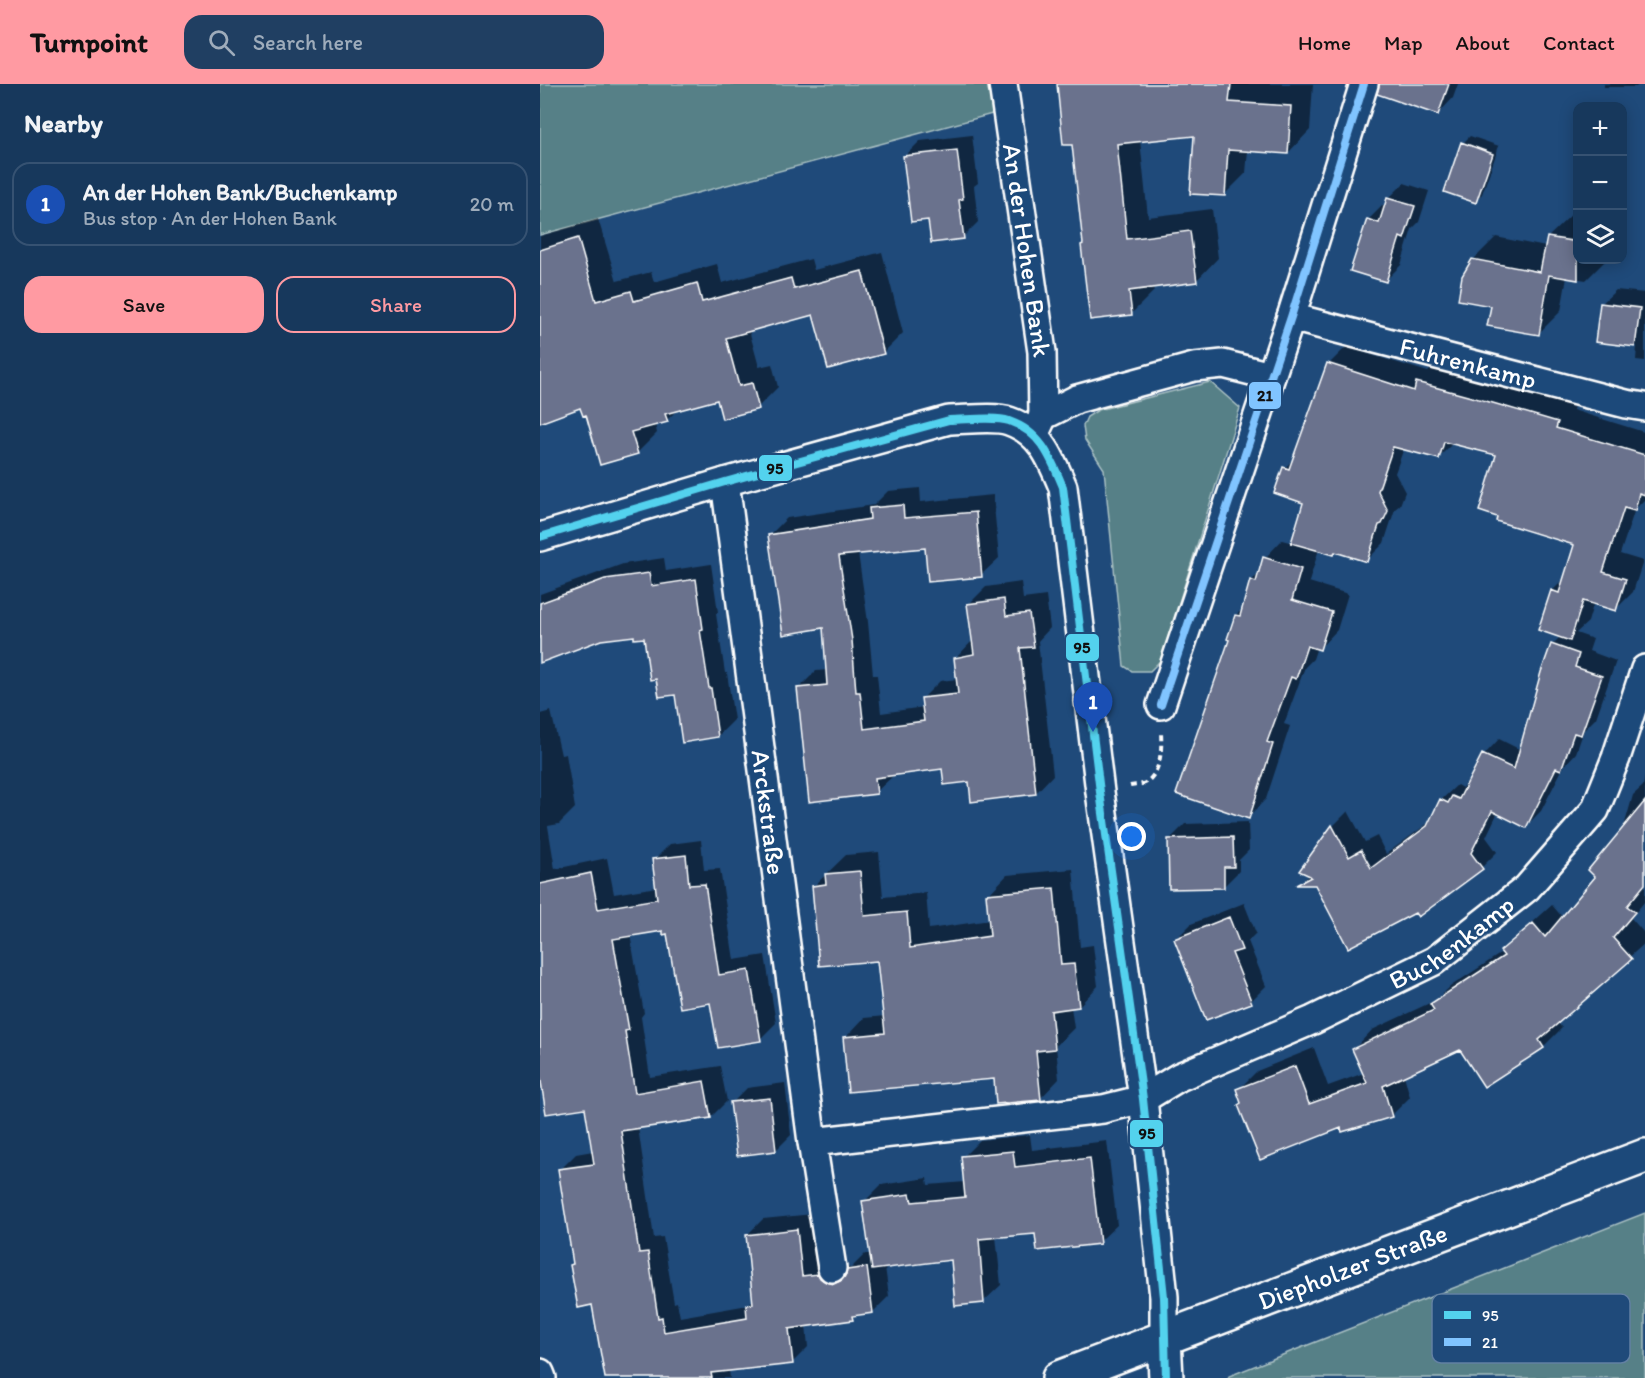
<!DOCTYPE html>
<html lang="en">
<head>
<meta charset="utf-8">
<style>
	:root { --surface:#17385c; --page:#203f62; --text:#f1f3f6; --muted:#9eacbb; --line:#365272; --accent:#ff9aa2 }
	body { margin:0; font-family:Itim,sans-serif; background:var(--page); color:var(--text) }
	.controls { position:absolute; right:18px; top:18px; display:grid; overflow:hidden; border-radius:12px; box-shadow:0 3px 15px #0003 }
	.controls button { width:54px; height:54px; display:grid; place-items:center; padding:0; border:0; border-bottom:2px solid var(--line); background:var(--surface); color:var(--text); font:30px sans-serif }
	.you { position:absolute; left:592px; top:753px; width:21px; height:21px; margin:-15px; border:4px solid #fff; border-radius:50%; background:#1a73e8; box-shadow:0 0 0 9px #1a73e833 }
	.badge { display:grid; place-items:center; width:39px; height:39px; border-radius:50%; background:var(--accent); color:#fff; font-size:20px; font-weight:700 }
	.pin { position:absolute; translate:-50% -50px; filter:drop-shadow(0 2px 3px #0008) }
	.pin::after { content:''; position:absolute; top:32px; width:21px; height:18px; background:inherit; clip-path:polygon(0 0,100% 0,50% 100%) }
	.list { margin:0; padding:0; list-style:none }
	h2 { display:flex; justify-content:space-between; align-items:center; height:78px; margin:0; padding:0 24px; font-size:26px }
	h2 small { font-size:20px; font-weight:400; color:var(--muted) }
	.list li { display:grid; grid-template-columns:39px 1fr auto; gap:18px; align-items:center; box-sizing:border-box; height:84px; margin:0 12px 12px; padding:0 12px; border:2px solid var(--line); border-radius:18px }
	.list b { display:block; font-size:22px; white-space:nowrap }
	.list p { margin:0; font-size:20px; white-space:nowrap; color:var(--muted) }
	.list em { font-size:20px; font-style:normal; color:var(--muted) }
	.actions { display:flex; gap:12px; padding:18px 24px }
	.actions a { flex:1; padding:14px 0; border:2px solid var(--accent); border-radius:18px; text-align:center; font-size:21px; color:var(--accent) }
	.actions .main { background:var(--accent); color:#111 }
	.icon { flex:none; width:33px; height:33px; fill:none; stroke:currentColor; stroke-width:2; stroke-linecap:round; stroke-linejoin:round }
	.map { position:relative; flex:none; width:1105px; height:1294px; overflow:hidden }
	header { display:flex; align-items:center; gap:36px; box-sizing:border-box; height:84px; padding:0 30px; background:var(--accent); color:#111 }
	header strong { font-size:28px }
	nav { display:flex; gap:33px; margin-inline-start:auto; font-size:21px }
	.search { width:420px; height:54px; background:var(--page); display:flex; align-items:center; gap:15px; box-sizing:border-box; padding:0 21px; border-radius:18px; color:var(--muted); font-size:22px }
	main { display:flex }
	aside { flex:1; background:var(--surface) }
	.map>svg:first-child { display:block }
</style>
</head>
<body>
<header>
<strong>Turnpoint</strong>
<div class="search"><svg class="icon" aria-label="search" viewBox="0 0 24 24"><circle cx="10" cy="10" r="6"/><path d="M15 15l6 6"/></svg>Search here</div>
<nav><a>Home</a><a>Map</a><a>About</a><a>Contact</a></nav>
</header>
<main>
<aside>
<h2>Nearby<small></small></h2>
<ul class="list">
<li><span class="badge" style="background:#1a4fb4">1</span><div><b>An der Hohen Bank/Buchenkamp</b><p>Bus stop · An der Hohen Bank</p></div><em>20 m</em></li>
</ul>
<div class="actions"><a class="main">Save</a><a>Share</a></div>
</aside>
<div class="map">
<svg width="1105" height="1294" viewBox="0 0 1105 1294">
	<rect width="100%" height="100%" fill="#1f4a7a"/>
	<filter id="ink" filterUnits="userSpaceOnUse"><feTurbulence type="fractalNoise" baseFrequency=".0167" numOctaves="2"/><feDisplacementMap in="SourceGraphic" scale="12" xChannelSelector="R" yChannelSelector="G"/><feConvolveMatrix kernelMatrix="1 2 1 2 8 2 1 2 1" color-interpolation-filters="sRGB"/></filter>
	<g filter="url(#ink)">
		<path fill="#568087" stroke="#aac0c3" stroke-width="1.5" d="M 0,0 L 450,0 L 456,29 L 0,151 Z
			M 670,298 L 700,324 L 621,576 L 610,587 L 592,587 L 584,582 L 564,385 L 545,356 L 543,342 L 547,333 L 558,326 Z
			M 1105,1129 L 1105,1294 L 688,1294 L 689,1292 Z"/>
		<path fill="#0007" d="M 517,0 L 773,0 L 770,46 L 748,69 L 708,66 L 706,89 L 684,111 L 655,50 L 600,56 L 608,133 L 672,125 L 678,174 L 656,197 L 613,202 L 614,207 L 592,229 L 545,159 L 534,59 L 518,1 Z
			M 871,0 L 918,0 L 913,14 L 898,30 Z
			M 1064,0 L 1099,0 L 1096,3 L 1064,3 Z
			M 432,51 L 438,99 L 434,102 L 438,138 L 423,153 L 390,134 L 364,73 L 380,57 Z
			M 930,52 L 959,62 L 942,110 L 935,117 L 923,59 Z
			M 864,99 L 889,107 L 879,138 L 872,145 L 861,181 L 846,196 L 828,136 L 843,121 L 846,122 L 849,114 Z
			M 1031,131 L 1038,132 L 1038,176 L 1066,176 L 1046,196 L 1027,193 L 1021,227 L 998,250 L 952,221 L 933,176 L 956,153 L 1006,163 L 1008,153 Z
			M 58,135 L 77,197 L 111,188 L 114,198 L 177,180 L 182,199 L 271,175 L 274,186 L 342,168 L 363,249 L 343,269 L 275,229 L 209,246 L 219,283 L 232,280 L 238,303 L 218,323 L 178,314 L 138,325 L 127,336 L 115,340 L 117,349 L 97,369 L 47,329 L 41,322 L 0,338 L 0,152 Z
			M 1076,206 L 1105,209 L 1105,277 L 1096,276 L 1097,262 L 1057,257 L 1061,220 Z
			M 806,263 L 888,288 L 895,281 L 1034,321 L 1033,326 L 1104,348 L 1105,347 L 1105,415 L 1095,425 L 1080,470 L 1103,477 L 1093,508 L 1076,525 L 1054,518 L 1048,538 L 1036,549 L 1053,555 L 1049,567 L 1076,577 L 1056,634 L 1044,646 L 1036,669 L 1024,682 L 1001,727 L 986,742 L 958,728 L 946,753 L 957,768 L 942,783 L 875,827 L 776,799 L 760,800 L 770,790 L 761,787 L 793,742 L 808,727 L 825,758 L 837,752 L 846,770 L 891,737 L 901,716 L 917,701 L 922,704 L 928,697 L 930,698 L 944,671 L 959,655 L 981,666 L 1012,561 L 1021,552 L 1012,507 L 1025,494 L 1036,460 L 957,370 L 913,359 L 899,373 L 864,364 L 855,389 L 865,408 L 860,421 L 855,425 L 844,459 L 826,477 L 797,467 L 794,470 L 779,465 L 769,498 L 808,510 L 797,546 L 780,564 L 777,563 L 773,575 L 765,583 L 744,640 L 750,642 L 726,715 L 708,733 L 691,555 L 696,531 L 704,524 L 711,497 L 721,488 L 725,474 L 742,456 L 753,459 L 764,418 L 745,384 L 755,373 L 789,280 Z
			M 380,404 L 381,418 L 453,411 L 459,474 L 441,491 L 387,462 L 318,469 L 328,538 L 333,591 L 337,591 L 341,629 L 384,623 L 383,614 L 400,597 L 418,595 L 415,575 L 432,557 L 429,520 L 446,503 L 481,498 L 483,515 L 506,512 L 510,544 L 498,557 L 513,691 L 496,709 L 430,696 L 404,683 L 354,691 L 336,708 L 258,605 L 276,587 L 288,586 L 285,543 L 229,452 L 247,434 L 334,421 L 348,407 Z
			M 124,474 L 126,487 L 171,480 L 178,528 L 176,530 L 185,589 L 187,589 L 194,636 L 178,652 L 136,609 L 117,593 L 106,552 L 95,550 L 0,563 L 0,510 L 83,480 Z
			M 11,627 L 21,671 L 26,670 L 35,724 L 19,740 L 8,742 L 15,785 L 67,774 L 74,810 L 117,803 L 114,776 L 130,760 L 161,756 L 164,786 L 180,785 L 194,876 L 225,871 L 236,939 L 220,955 L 171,917 L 129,849 L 124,845 L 90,850 L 104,929 L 101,933 L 110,993 L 180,982 L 187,1017 L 171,1033 L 98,1043 L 114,1154 L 123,1153 L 134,1219 L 137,1218 L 140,1233 L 208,1221 L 214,1215 L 207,1151 L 223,1135 L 273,1130 L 302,1183 L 311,1184 L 325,1170 L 331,1170 L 324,1118 L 341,1101 L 387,1094 L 388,1101 L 425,1098 L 423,1073 L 440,1056 L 490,1051 L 492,1066 L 567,1057 L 577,1141 L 559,1158 L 496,1148 L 456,1152 L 461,1201 L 443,1218 L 412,1174 L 345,1183 L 349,1212 L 333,1228 L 317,1230 L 312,1234 L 266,1241 L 268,1263 L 252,1279 L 189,1286 L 190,1294 L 66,1294 L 54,1220 L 34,1179 L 20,1086 L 36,1070 L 53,1067 L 46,1022 L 0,981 L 0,630 Z
			M 1105,693 L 1105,817 L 1091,834 L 1105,850 L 1105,859 L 1017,938 L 1022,944 L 1003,963 L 920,964 L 864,991 L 870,1013 L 851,1032 L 803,1042 L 703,1018 L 698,1006 L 717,987 L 774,964 L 788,1002 L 824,989 L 814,965 L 832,946 L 896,916 L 911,902 L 963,868 L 981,849 L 1012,821 L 1023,834 L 1058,792 L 1083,746 L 1093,711 L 1103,702 Z
			M 708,738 L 709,766 L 699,776 L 699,787 L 684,802 L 630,755 L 645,740 Z
			M 339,768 L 343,813 L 386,809 L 389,845 L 450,836 L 448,811 L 467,791 L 533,785 L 540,863 L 553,861 L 558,902 L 539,922 L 531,923 L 534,944 L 516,962 L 519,995 L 500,1015 L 455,993 L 305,954 L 324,934 L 345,932 L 338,876 L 274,802 L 306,771 Z
			M 704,819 L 716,849 L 708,857 L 726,902 L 711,917 L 636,855 L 651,840 Z
			M 245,999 L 251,1051 L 236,1066 L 192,1019 L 207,1004 Z"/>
		<path fill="#6a728d" stroke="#fff" stroke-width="1.5" d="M 517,0 L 691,0 L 689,18 L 751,22 L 748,70 L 688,66 L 685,112 L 650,110 L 654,52 L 577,60 L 587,155 L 650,147 L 657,198 L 589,207 L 592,231 L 550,236 L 541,161 L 543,160 L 532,61 L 523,61 Z
			M 839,0 L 909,0 L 898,31 L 837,10 Z
			M 921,58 L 953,70 L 936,119 L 904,108 Z
			M 417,66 L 423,115 L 419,116 L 424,155 L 391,159 L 388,136 L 371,138 L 363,72 Z
			M 847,114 L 875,122 L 864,155 L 860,153 L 846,198 L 810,187 L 827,135 L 839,139 Z
			M 1007,153 L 1038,158 L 1038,196 L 1009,191 L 999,251 L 947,242 L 951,222 L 918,216 L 922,192 L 932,175 L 1000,188 Z
			M 38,154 L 56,217 L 91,207 L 94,217 L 157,199 L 162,218 L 251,194 L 254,205 L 322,187 L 344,270 L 288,285 L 273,231 L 244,239 L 243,238 L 186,254 L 199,302 L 212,299 L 219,325 L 182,335 L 177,316 L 125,330 L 128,338 L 91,348 L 98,370 L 60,381 L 46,331 L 43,332 L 40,324 L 0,339 L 0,166 Z
			M 1060,219 L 1100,224 L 1095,263 L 1055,258 Z
			M 787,279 L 874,307 L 876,298 L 946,317 L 1018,338 L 1016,344 L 1105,371 L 1105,411 L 1099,409 L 1095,427 L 1084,424 L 1063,488 L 1086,495 L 1076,527 L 1043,517 L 1030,557 L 998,546 L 1011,506 L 1019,509 L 1034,461 L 956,437 L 957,433 L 939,427 L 956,371 L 904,358 L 899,375 L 853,363 L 838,407 L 848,427 L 842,440 L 839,441 L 827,478 L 795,468 L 794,471 L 751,459 L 763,419 L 734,409 L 743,383 L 749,385 Z
			M 363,421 L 364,434 L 436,428 L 442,493 L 388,498 L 385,464 L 299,472 L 312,556 L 316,608 L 320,608 L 324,645 L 384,637 L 381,614 L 418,610 L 414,574 L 434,570 L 427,520 L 464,515 L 466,532 L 489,529 L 494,563 L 480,564 L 496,710 L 431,718 L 429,698 L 404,701 L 402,685 L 335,694 L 337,710 L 269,718 L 257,604 L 287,601 L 283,544 L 243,551 L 228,451 L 330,435 L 329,424 Z
			M 723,473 L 761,485 L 752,516 L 792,528 L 780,566 L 767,562 L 756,595 L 751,593 L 727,658 L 733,660 L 709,735 L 636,710 L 689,556 L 687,555 L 695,531 L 700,532 L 710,496 L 716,498 Z
			M 109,489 L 111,502 L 156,495 L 163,545 L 160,546 L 169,604 L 171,604 L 178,653 L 142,659 L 135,611 L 119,613 L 116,595 L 110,596 L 104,554 L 94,555 L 94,552 L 61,556 L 0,579 L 0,519 L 65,495 Z
			M 1011,560 L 1039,570 L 1035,583 L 1062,592 L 1041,651 L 1034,649 L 1021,686 L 1016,684 L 986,744 L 952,727 L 931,769 L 943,785 L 878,833 L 875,829 L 808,864 L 775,801 L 756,801 L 771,793 L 770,792 L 759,787 L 792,741 L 809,773 L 821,766 L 831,784 L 887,742 L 900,715 L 908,719 L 912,712 L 919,715 L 942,670 L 974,685 L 1001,588 Z
			M 1105,717 L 1105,800 L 1087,822 L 1095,828 L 1073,854 L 1092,875 L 999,956 L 1004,964 L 944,1003 L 920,966 L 843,1002 L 852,1033 L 802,1048 L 801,1044 L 720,1076 L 698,1021 L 701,1019 L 696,1005 L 755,982 L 769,1020 L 827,999 L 812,965 L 894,926 L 890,920 L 964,872 L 960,867 L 993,839 L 1005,853 L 1055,793 L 1048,786 Z
			M 693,753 L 694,783 L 684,783 L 684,804 L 629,805 L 628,755 Z
			M 146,771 L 149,801 L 165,800 L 179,891 L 209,886 L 221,957 L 178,964 L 170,919 L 140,924 L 127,850 L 123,851 L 123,847 L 73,855 L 89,946 L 85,947 L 95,1009 L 164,997 L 171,1034 L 81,1047 L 99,1169 L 108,1168 L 118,1234 L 122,1233 L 124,1248 L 207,1234 L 206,1221 L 213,1220 L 206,1151 L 257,1145 L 262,1192 L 278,1190 L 280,1194 L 286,1198 L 294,1200 L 302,1196 L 306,1190 L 307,1186 L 327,1183 L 333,1229 L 312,1232 L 313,1236 L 249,1245 L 253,1280 L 171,1289 L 172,1294 L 65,1294 L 52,1221 L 38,1224 L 30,1181 L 33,1180 L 18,1085 L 54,1080 L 45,1024 L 6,1030 L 0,991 L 0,800 L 51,789 L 58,825 L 117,815 L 112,775 Z
			M 320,787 L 324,832 L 367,828 L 370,864 L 450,852 L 446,810 L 514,804 L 521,881 L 534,880 L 539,923 L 511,927 L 515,965 L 496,967 L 501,1016 L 456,1020 L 454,995 L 308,1008 L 303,953 L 345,949 L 337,877 L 279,882 L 272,802 L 286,800 L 285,790 Z
			M 689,833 L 702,866 L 692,869 L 712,919 L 666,936 L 634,855 Z
			M 230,1014 L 236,1067 L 197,1072 L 190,1018 Z
			M 473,1067 L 475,1083 L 550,1074 L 560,1160 L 497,1167 L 495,1150 L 439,1155 L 444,1219 L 415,1222 L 411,1176 L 332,1186 L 322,1117 L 370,1110 L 372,1118 L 425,1113 L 421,1072 Z"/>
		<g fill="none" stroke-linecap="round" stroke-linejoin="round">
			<defs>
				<g id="street">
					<path id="s1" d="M 463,0 L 502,268 L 503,332"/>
					<path id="s2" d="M 751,233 L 1086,320 L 1105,323"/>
					<path d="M 496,347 L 503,332 L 537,315 L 654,283 L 683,280 L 731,292"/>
					<path id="s3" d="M 185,398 L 272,1058 L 563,1025 L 603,1015 L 639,993 L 773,936 L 894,877 L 987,804 L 1055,726 L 1076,674 L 1105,585"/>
					<path d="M 0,453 L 185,398 L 409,336 C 425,336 455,332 469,337 C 501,348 511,374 523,403 L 560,708 L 603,1015 L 624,1213 L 624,1255"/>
					<path d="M 621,621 L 751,233 L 824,0"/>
					<path d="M 272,1058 L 292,1184"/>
					<path d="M 0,1289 L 2,1294"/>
				</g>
				<g id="secondary">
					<path d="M 624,1255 L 626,1294"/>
					<path id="s4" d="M 519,1294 L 1105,1072"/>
				</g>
			</defs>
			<use href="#street" stroke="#fff" stroke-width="32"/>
			<use href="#secondary" stroke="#fff" stroke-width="38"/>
			<path stroke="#fff" stroke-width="4" stroke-dasharray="6 4.5" stroke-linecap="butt" d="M 590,702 C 594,701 601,701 605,699 C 621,689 622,666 621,649"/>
			<use href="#street" stroke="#1f4a7a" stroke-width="27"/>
			<use href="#secondary" stroke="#1f4a7a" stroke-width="33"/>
			<defs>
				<path id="bus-1" d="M 0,453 L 185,398 L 409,336 C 425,336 455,332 469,337 C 501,348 511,374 523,403 L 560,708 L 603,1015 L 624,1213 L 626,1294"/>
				<path id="bus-2" d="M 621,621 L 751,233 L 824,0"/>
			</defs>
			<use href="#bus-1" stroke="#1f4a7a" stroke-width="12"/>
			<use href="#bus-2" stroke="#1f4a7a" stroke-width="12"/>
			<use href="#bus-1" stroke="#53d2ee" stroke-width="8"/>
			<use href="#bus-2" stroke="#80c4ff" stroke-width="8"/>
		</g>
	</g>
	<g text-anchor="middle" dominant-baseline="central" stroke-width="5" stroke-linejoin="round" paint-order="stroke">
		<g font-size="26" fill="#fff" stroke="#1f4a7a">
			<text stroke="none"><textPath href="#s1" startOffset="168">An der Hohen Bank</textPath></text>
			<text stroke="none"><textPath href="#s2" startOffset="183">Fuhrenkamp</textPath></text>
			<text stroke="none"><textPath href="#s3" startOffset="333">Arckstraße</textPath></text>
			<text stroke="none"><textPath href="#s3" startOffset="1347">Buchenkamp</textPath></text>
			<text stroke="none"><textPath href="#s4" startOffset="314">Diepholzer Straße</textPath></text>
		</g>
	</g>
	<rect x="892" y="1210" width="198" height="69" rx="9" fill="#1f4a7a" stroke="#6280a2" stroke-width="1.5"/>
	<rect x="904" y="1227" width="27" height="8" fill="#53d2ee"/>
	<rect x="904" y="1254" width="27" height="8" fill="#80c4ff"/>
	<g font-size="16" fill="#fff">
		<text x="942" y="1237">95</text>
		<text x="942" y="1264">21</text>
	</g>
	<g stroke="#1f4a7a" stroke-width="2">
		<rect x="708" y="297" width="34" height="29" rx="6" fill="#80c4ff"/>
		<rect x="218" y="370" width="35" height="28" rx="6" fill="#53d2ee"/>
		<rect x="525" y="549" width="35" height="29" rx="6" fill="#53d2ee"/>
		<rect x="589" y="1035" width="35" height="29" rx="6" fill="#53d2ee"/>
	</g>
	<g font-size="16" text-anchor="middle" font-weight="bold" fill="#111">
		<text x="725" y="317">21</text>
		<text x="235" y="390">95</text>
		<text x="542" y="569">95</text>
		<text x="607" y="1055">95</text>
	</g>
</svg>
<div class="controls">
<button>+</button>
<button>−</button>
<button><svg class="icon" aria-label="layers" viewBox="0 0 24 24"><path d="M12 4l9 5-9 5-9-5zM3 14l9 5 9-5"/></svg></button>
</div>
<div class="you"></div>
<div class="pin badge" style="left:553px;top:648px;background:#1a4fb4">1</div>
</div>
</main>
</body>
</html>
